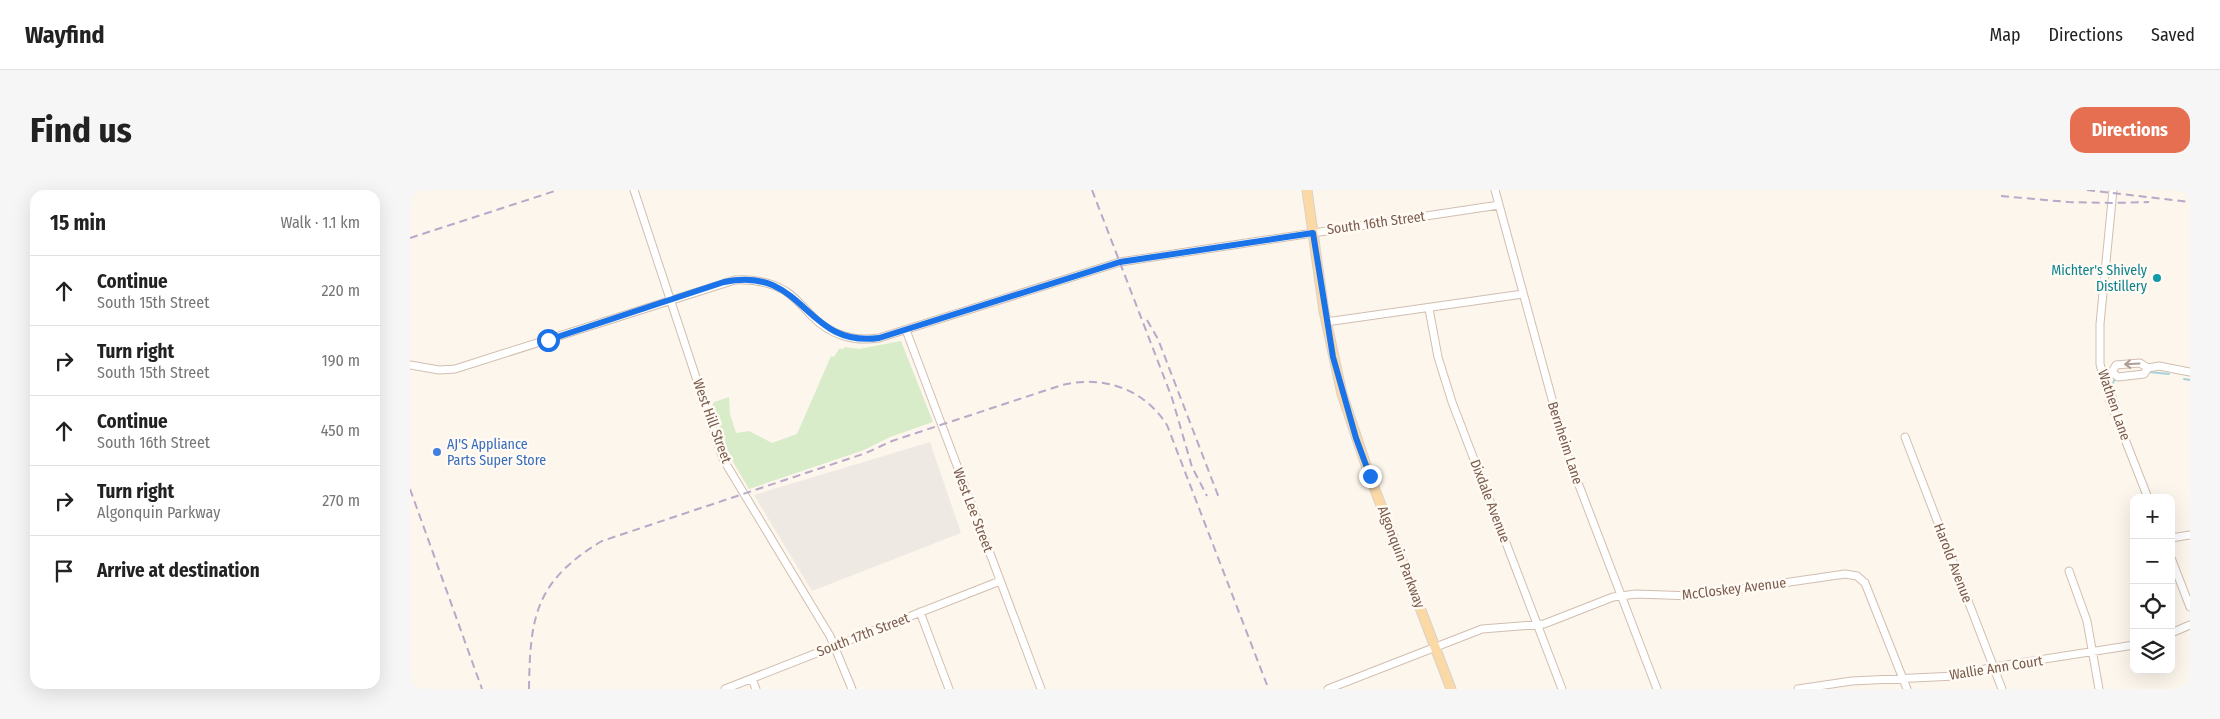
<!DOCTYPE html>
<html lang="en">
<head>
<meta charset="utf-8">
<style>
	:root { --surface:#fff; --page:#f6f6f6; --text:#222; --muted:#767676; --line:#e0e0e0; --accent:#e76f51 }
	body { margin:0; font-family:"Fira Sans Condensed",sans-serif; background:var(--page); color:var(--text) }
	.controls { position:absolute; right:15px; bottom:15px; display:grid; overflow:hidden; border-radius:10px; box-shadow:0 5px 20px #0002 }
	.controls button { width:45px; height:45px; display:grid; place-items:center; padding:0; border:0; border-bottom:1px solid var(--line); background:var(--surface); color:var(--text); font:25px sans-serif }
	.stop { position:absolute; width:15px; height:15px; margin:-11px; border:4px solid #1a73e8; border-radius:50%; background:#fff }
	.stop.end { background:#1a73e8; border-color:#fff; box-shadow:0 1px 5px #0008 }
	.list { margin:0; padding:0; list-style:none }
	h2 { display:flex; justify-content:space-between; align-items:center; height:65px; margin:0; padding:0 20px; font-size:21px }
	h2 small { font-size:16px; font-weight:400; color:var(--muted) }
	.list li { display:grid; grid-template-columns:32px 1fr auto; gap:15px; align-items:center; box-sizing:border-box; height:70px; padding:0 20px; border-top:1px solid var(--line) }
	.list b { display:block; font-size:19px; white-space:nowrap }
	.list p { margin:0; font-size:16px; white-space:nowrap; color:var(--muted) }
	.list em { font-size:16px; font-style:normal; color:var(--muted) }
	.icon { flex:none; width:28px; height:28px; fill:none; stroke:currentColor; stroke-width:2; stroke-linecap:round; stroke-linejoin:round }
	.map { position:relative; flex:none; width:1780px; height:499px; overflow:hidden; border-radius:15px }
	header { display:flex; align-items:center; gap:30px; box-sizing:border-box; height:70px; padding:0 25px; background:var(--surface); border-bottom:1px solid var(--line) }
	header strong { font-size:24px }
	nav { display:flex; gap:28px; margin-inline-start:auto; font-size:18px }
	.intro { display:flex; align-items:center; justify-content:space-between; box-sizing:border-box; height:120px; padding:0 30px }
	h1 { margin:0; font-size:35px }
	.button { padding:12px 22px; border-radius:15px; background:var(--accent); color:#fff; font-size:18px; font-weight:700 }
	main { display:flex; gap:30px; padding:0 30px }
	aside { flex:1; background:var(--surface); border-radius:15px; box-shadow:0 5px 20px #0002 }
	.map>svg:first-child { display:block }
</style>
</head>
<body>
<header>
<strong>Wayfind</strong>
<nav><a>Map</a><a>Directions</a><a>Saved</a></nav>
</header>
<div class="intro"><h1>Find us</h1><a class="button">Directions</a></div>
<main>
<aside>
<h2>15 min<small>Walk · 1.1 km</small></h2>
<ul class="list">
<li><svg class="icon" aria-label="ahead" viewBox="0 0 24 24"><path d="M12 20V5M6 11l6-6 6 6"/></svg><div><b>Continue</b><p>South 15th Street</p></div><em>220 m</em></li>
<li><svg class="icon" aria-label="right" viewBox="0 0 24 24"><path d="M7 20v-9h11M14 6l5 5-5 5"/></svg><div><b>Turn right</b><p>South 15th Street</p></div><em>190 m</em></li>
<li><svg class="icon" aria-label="ahead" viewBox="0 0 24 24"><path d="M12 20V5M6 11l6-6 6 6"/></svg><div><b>Continue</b><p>South 16th Street</p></div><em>450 m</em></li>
<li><svg class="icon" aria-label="right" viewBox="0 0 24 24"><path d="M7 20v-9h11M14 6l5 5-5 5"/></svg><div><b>Turn right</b><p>Algonquin Parkway</p></div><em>270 m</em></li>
<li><svg class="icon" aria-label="arrive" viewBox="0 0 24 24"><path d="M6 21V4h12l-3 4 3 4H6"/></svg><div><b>Arrive at destination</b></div></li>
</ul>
</aside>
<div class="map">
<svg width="1780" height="499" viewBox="0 0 1780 499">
	<rect width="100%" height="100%" fill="#fdf6ec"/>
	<path fill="#efe9e4" d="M 520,252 L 551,343 L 402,401 L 344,305 Z"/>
	<path fill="#d8ecc9" d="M 491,151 L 523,232 L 480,247 L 454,260 L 339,299 L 319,265 L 302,216 L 304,212 L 319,207 L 320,224 L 326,243 L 339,241 L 362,253 L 387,244 L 421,166 L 424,167 L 429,159 L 434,159 L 434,157 L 449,159 Z"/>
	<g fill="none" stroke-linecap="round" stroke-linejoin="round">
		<path stroke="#a5d3da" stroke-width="2" d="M 1739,182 L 1759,184
			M 1705,188 L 1702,196 L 1709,216
			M 1774,189 L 1780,190"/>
		<defs>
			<path id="minor" d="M 224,0 L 313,269 L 420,446 L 442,499
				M 1085,0 L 1157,264 L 1247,499
				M 1703,0 L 1690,134 L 1690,174 L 1700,211 L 1738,308
				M 1019,119 L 1028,167 L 1042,212 L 1152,499
				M 916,132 L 1113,104
				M 496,140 L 631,499
				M 0,175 L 29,180 L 45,179 L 325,90 C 344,89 361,92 377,102 C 387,109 394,118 402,126 C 420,145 444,152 469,148 L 710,72 L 1089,15
				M 1738,178 L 1749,176 L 1780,182
				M 1692,183 L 1702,182 L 1706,175 L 1730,173 L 1738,178 L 1734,184 L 1708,187 L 1702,182
				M 1495,247 L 1592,499
				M 1761,348 L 1780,345
				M 1761,368 L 1780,417
				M 1659,381 L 1677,431 L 1689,499
				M 510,422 L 539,499
				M 1761,443 L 1780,435
				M 342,489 L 346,499
				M 315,499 L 590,391
				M 918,499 L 1072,439 L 1134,434 L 1203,407 L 1226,404 L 1283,406 L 1435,384 L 1447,386 L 1455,393 L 1497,499
				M 1388,499 L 1442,491 L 1545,486 L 1584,477 L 1724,455"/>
			<path id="major" d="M 897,0 L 914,121 L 932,204 L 959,284 L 1041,499"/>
		</defs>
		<use href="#minor" stroke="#d1beb0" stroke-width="9"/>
		<use href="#major" stroke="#dad1cd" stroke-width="11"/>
		<use href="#minor" stroke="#fff" stroke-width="7"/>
		<use href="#major" stroke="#fbd9a5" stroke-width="9"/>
		<path stroke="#b9a8c9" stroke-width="2" stroke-dasharray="8 5" stroke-linecap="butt" d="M 682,0 L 762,208 L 782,277 L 797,306
			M 1677,0 L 1780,12
			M 1591,6 L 1658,12 L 1702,13 L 1739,12
			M 0,48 L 148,0
			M 737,130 L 748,149 L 809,308
			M 0,299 L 72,499
			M 119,499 C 120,427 125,391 192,351 L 456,263 L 482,251 L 652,195 C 694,185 734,199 757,235 L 857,495"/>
	</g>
	<defs><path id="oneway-shaft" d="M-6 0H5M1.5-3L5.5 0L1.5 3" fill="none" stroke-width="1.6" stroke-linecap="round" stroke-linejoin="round" transform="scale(1.25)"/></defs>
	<use stroke="#af9d94" href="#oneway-shaft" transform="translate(1722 174) rotate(177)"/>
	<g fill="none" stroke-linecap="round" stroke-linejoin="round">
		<path stroke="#1a73e8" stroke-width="6" d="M 138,150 L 314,92 C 396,75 393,158 469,148 L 710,72 L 903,43 L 923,167 L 946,248 L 960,286"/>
	</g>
	<circle fill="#0f9aa8" stroke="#fffaf3" stroke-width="2" cx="1747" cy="88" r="5"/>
	<circle fill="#3f7fe0" stroke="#fffaf3" stroke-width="2" cx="27" cy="262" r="5"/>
	<g text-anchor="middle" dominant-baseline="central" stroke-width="5" stroke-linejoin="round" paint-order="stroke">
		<g font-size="14" fill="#7a5c4d" stroke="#fffaf3">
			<text transform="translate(966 33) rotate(-8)">South 16th Street</text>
			<text transform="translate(1704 215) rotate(71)">Wathen Lane</text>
			<text transform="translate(302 231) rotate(70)">West Hill Street</text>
			<text transform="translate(1155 253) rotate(72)">Bernheim Lane</text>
			<text transform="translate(1080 311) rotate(69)">Dixdale Avenue</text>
			<text transform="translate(563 320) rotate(69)">West Lee Street</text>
			<text transform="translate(991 367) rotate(69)">Algonquin Parkway</text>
			<text transform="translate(1543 373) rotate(69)">Harold Avenue</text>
			<text transform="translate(1324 399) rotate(-7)">McCloskey Avenue</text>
			<text transform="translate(453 445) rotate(-21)">South 17th Street</text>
			<text transform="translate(1586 478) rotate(-9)">Wallie Ann Court</text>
		</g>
		<g font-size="14" fill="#0d838f" stroke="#fffaf3" text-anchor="end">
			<text x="1737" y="80">Michter's Shively<tspan x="1737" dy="16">Distillery</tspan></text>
		</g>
		<g font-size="14" fill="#366cbe" stroke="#fffaf3" text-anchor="start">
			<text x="37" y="254">AJ'S Appliance<tspan x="37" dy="16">Parts Super Store</tspan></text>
		</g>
	</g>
</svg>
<div class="controls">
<button>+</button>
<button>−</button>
<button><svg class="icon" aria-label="locate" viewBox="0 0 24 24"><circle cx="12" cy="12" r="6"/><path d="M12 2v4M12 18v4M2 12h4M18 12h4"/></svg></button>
<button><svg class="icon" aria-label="layers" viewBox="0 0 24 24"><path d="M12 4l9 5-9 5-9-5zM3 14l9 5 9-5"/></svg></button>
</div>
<div class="stop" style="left:138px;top:150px"></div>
<div class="stop end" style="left:960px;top:286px"></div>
</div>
</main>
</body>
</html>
